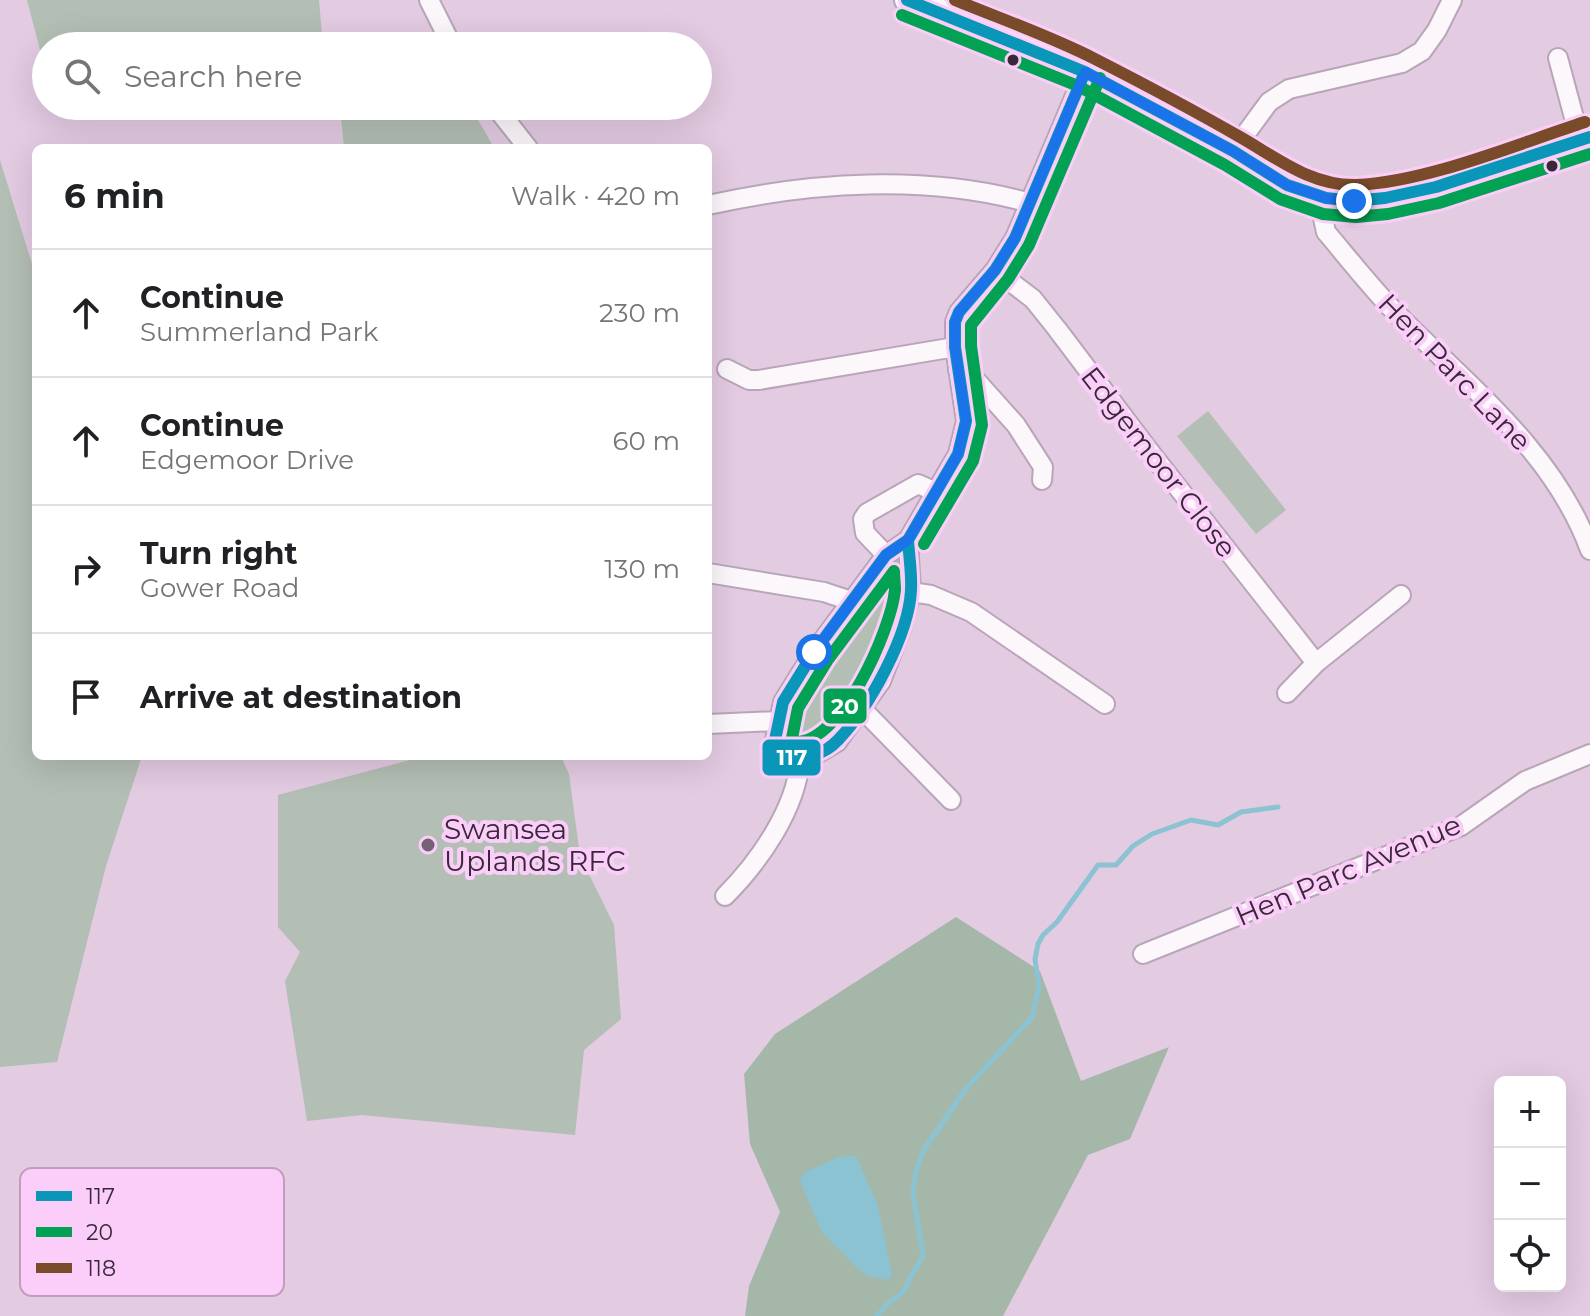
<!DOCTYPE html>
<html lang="en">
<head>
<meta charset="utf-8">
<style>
	:root { --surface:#fff; --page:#f6f6f6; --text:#202124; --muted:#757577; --line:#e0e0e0 }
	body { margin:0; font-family:Montserrat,sans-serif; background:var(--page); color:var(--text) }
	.controls { position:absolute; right:24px; bottom:24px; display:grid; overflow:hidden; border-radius:12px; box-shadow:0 8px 32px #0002 }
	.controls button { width:72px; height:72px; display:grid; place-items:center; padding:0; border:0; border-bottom:2px solid var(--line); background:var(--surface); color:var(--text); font:40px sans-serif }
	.stop { position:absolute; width:24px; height:24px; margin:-18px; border:6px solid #1a73e8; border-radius:50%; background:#fff }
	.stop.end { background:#1a73e8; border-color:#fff; box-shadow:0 2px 8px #0008 }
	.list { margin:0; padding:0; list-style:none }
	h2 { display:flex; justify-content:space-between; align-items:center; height:104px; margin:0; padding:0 32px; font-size:34px }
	h2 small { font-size:26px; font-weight:400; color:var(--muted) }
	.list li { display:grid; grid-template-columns:52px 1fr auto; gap:24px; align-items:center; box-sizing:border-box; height:128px; padding:0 32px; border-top:2px solid var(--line) }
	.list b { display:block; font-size:30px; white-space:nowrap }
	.list p { margin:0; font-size:26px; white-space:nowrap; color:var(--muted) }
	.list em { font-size:26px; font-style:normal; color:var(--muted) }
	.icon { flex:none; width:44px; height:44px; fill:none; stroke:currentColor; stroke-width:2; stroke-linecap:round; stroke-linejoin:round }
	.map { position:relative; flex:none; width:1590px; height:1316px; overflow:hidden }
	.search { position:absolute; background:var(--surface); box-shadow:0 8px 32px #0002; left:32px; top:32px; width:680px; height:88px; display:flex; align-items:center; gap:20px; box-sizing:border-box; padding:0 28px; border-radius:44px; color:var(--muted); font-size:30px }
	.panel { position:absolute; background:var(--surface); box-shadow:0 8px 32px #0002; left:32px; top:144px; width:680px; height:616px; border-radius:12px }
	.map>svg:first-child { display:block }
</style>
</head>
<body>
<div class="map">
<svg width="1590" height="1316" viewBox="0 0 1590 1316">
	<rect width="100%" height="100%" fill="#e3cbe2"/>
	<path fill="#b3beb4" d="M 27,0 L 319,0 L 323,46 L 46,46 L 46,73 Z
		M 340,106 L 470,106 L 492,144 L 457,148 L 344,148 Z
		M 0,160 L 36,277 L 36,756 L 142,756 L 106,866 L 57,1062 L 0,1067 Z
		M 1208,411 L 1286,510 L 1256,534 L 1177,436 Z
		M 899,559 L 903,562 L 904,593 L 882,662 L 867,691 L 825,738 L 811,745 L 800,744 L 792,739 L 786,726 L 788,709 L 798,690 L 890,561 Z
		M 425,756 L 561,756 L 569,774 L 580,856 L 614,925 L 621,1019 L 584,1050 L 575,1135 L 362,1115 L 307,1121 L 285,981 L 300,952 L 278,927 L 278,795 Z"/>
	<path fill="#a5b7a8" d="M 956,917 L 1040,971 L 1081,1081 L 1169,1047 L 1130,1139 L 1088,1155 L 1003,1316 L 745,1316 L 749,1286 L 780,1212 L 750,1144 L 744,1074 L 775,1034 Z"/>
	<path fill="#8cc3d3" d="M 856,1156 L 878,1206 L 892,1275 L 888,1280 L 869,1276 L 856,1267 L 821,1231 L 800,1181 L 802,1174 L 838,1157 Z"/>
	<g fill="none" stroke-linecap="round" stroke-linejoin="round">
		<path stroke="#8cc3d3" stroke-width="5" d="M 877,1316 L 885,1306 L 903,1292 L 923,1255 L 913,1194 L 916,1170 L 923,1151 L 964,1091 L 1032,1017 L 1039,987 L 1035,959 L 1038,944 L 1043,935 L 1057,922 L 1098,865 L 1116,865 L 1133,846 L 1152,834 L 1191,820 L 1218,825 L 1241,812 L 1278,807"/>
		<defs>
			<path id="minor" d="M 429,0 L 452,46
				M 1558,58 L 1580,140
				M 495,106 L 528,148
				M 1233,151 L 1269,102 L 1289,89 L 1402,63 L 1422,51 L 1437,30 L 1452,0
				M 1326,198 L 1323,218 L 1326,232 C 1348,258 1370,286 1394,311 C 1466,384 1554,451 1590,550
				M 708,205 C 811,182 927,174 1030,203
				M 995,270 L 1033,299 L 1057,329 L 1150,452 L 1316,663
				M 727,369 L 749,380 L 759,380 L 955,347
				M 958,370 L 973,377 L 1016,425 L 1043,467 L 1042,480
				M 908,540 L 911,592 L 901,629 L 881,681 L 837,742 L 815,755 L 800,759 L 787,757 L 780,750 L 775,740 L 783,702 L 814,652 L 886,555 L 908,540 L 958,454 L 966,421 L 955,347 L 955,322 L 959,312 L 995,270 L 1015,238 L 1085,72
				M 886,555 L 865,533 L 863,519 L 867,513 L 918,484 L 936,492
				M 708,573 L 824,592 L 851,601
				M 911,592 L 931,595 L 971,612 L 1105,704
				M 1287,693 L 1316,663 L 1401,595
				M 863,710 L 951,800
				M 708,724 L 777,721
				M 725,896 C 759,862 797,808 800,759
				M 1143,954 L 1461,826 L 1525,781 L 1590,754"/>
			<path id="major" d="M 907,0 L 937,10 L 1085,72 L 1233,151 L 1287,185 L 1326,198 L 1354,201 L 1385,198 L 1436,187 L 1590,137"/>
		</defs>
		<use href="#minor" stroke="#b8a6b8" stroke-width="22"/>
		<use href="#major" stroke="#b8a6b8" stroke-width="28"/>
		<use href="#minor" stroke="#fbf7fb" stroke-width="18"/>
		<use href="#major" stroke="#fbf7fb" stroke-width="24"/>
		<defs>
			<path id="bus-1" d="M 907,0 L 1085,72 L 1233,151 L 1287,185 L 1326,198 L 1354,201 L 1385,198 L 1436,187 L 1590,137
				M 908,540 C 909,556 912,574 911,590 C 909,635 869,708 838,740 C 825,754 805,760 787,757 L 775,740 L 783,702 L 814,652 L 886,555 Z
				M 908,540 L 958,454 L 966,421 L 955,347 L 955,322 L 959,312 L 995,270 L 1015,238 L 1085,72"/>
			<path id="bus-2" d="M 902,15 L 1078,86 L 1225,165 L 1280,199 L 1323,214 L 1356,217 L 1388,214 L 1439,203 L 1590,154
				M 924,544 L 973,461 L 982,425 L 971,346 L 971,325 L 1008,279 L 1029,245 L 1100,78
				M 894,571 C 894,577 895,584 895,590 C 891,630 841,744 795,742 L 792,738 L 798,708 L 827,661 Z"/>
			<path id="bus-3" d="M 955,0 C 1001,19 1050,36 1095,59 C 1144,84 1193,110 1240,137 C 1277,158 1311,186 1356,185 C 1427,182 1517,144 1585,122"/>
		</defs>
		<use href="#bus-1" stroke="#fbcef9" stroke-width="18"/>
		<use href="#bus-2" stroke="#fbcef9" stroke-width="18"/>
		<use href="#bus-3" stroke="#fbcef9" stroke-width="18"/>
		<use href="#bus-1" stroke="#0996b8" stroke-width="12"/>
		<use href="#bus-2" stroke="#03a153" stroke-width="12"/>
		<use href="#bus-3" stroke="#7a4b2a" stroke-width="12"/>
	</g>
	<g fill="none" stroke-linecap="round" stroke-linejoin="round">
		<path stroke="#1a73e8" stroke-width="10" d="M 814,652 L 886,555 L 908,540 L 958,454 L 966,421 L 955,347 L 955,322 L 959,312 L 995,270 L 1015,238 L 1085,72 L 1233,151 L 1287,185 L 1326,198 L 1354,201"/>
	</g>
	<g fill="#392839" stroke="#fbcef9" stroke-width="3">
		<circle cx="1013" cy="60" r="7"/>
		<circle cx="1552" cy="166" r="7"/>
	</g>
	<circle fill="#746174" stroke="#fbcef9" stroke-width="3" cx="428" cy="845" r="8"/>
	<g text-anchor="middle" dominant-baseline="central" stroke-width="8" stroke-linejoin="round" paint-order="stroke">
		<g font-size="28" fill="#392839" stroke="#fbcef9">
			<text transform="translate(1455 372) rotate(46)">Hen Parc Lane</text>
			<text transform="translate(1159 462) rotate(52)">Edgemoor Close</text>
			<text transform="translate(1348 870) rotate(-23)">Hen Parc Avenue</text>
		</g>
		<g font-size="28" fill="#392839" stroke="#fbcef9" text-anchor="start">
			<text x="444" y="829">Swansea<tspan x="444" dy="32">Uplands RFC</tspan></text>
		</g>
	</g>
	<rect x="20" y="1168" width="264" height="128" rx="12" fill="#fbcef9" stroke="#c19cbf" stroke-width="2"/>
	<rect x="36" y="1191" width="36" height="10" fill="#0996b8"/>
	<rect x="36" y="1227" width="36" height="10" fill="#03a153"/>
	<rect x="36" y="1263" width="36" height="10" fill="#7a4b2a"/>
	<g font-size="22" fill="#392839">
		<text x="86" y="1204">117</text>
		<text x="86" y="1240">20</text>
		<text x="86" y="1276">118</text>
	</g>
	<g stroke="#fbcef9" stroke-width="3">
		<rect x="822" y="687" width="46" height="38" rx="8" fill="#03a153"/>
		<rect x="761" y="738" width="61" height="39" rx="8" fill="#0996b8"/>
	</g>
	<g font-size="22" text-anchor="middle" font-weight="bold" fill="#fff">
		<text x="845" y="714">20</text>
		<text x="792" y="765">117</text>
	</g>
</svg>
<div class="controls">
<button>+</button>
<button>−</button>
<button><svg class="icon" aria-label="locate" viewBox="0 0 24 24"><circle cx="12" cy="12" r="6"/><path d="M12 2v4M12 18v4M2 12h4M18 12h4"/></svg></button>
</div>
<div class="stop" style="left:814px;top:652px"></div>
<div class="stop end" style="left:1354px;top:201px"></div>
<div class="search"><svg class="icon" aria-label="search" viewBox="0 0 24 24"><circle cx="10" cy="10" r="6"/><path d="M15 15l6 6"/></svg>Search here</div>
<section class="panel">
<h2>6 min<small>Walk · 420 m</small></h2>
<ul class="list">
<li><svg class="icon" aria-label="ahead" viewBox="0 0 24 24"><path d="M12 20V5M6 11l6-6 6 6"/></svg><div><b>Continue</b><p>Summerland Park</p></div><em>230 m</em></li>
<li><svg class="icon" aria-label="ahead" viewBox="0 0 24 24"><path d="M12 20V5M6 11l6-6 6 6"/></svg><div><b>Continue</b><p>Edgemoor Drive</p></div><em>60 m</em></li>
<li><svg class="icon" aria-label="right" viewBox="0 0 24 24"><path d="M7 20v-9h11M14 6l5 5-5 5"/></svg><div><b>Turn right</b><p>Gower Road</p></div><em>130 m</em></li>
<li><svg class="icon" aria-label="arrive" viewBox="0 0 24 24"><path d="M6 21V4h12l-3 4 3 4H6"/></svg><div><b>Arrive at destination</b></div></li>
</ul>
</section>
</div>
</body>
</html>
